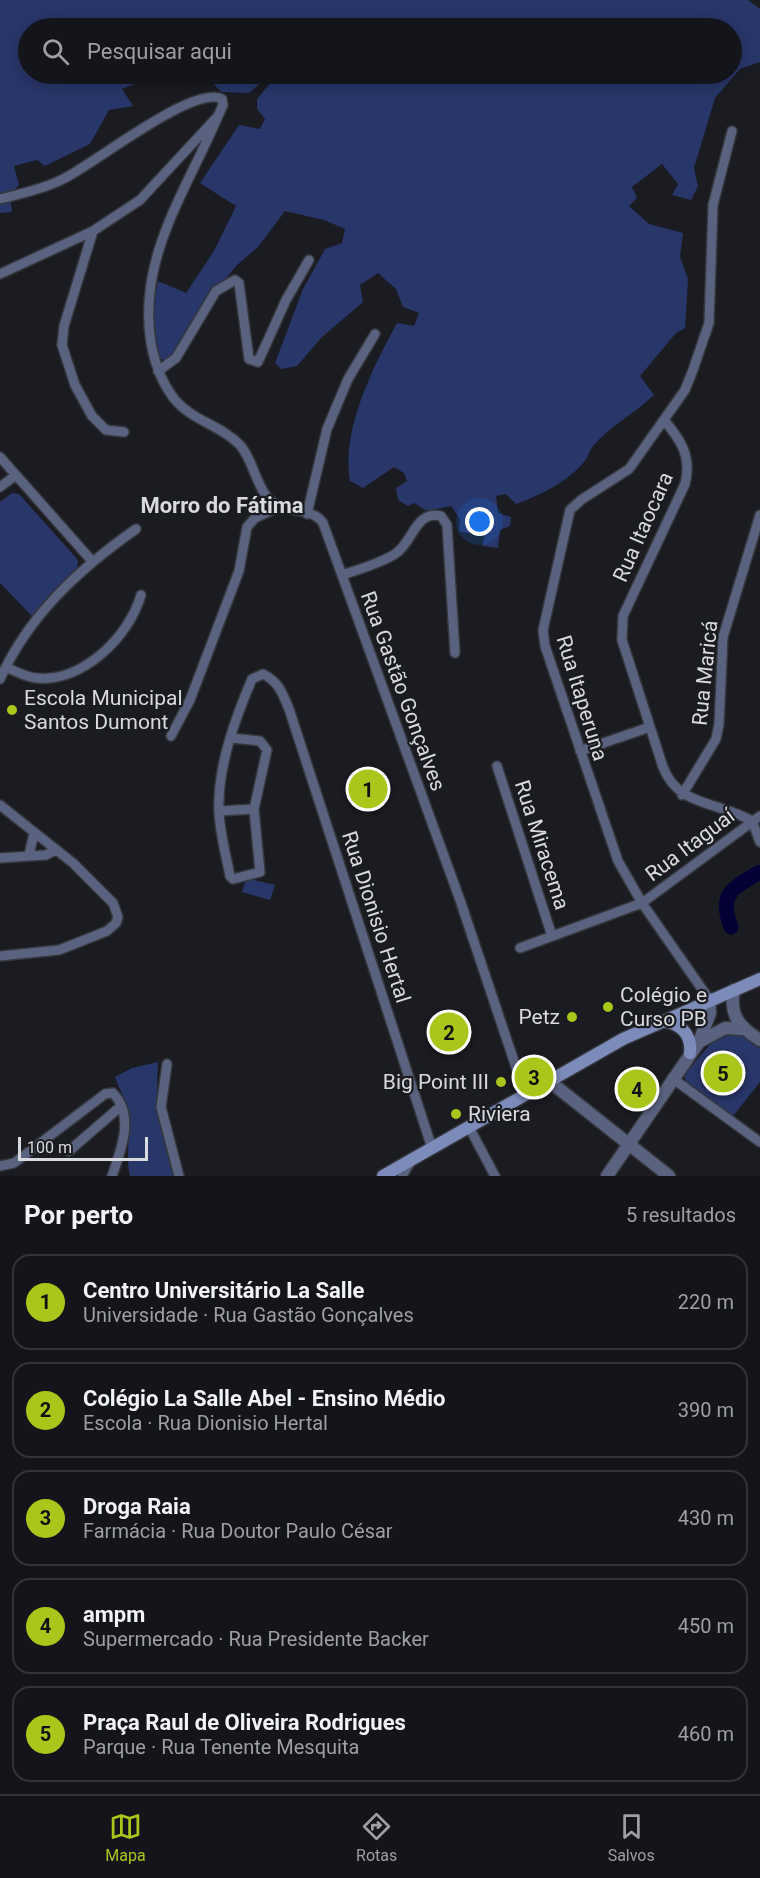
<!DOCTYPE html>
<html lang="pt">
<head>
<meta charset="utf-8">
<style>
	:root { --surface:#14151a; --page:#1d1e23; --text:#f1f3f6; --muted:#9d9fa2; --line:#333439; --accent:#a9c71a }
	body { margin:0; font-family:Roboto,sans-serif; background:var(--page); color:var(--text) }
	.scale { position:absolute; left:18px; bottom:15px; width:130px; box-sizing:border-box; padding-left:6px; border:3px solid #d9dade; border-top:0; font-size:16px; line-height:21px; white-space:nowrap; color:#d9dade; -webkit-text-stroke:4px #1a1c22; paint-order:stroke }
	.you { position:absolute; left:480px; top:522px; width:21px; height:21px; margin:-15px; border:4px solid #fff; border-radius:50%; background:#1a73e8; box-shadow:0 0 0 9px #1a73e833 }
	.badge { display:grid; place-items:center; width:39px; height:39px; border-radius:50%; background:var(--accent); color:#111; font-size:20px; font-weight:700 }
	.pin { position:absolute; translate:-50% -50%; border:3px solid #fff; box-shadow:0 2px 6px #0006 }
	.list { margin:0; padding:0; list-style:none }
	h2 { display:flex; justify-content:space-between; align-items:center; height:78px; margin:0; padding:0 24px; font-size:26px }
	h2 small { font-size:20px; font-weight:400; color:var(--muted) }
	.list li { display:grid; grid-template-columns:39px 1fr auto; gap:18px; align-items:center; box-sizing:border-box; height:96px; margin:0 12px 12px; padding:0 12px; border:2px solid var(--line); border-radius:18px }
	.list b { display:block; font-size:22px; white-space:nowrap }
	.list p { margin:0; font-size:20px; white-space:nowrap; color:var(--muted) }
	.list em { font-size:20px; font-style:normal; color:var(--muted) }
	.icon { flex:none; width:33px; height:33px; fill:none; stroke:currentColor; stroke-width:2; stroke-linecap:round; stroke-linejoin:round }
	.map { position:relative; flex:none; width:760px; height:1176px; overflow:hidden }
	.search { position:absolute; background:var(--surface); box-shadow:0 3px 15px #0003; left:18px; right:18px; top:18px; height:66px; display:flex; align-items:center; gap:15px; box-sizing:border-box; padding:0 21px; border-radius:33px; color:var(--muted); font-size:22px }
	.sheet { height:618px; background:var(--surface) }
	nav { display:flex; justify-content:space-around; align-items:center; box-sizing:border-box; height:84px; border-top:2px solid var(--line); background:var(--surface); font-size:16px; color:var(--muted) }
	nav a { display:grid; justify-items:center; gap:3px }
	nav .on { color:var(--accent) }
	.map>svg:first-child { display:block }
</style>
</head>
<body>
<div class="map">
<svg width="760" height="1176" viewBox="0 0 760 1176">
	<rect width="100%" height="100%" fill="#1a1c22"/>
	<path fill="#283669" d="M 0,0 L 748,0 L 760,9 L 760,62 L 740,69 L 715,98 L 694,168 L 698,186 L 691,200 L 672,195 L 678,184 L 662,164 L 632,187 L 637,198 L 629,206 L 649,224 L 683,233 L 680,257 L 688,279 L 685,328 L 676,333 L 640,376 L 654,395 C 635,413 609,427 593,446 C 589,451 588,458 584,462 C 566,483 541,495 516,504 L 506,494 L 496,496 L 498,513 L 511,517 L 510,526 L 500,530 L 498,548 L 482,546 L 485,534 L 459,532 L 460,519 L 451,506 L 427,511 L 414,503 L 408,506 L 398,500 L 396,488 L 407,481 L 404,473 L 394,467 L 363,488 L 350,481 C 341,430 373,367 397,323 L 414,326 L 419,313 L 403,307 L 396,289 L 378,273 L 360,285 L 363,302 L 322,337 L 297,366 L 281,369 L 275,363 L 303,289 L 325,249 L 342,243 L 345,229 L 324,220 L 285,211 L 258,247 L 237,265 L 201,309 L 169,364 L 156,355 L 152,313 L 158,281 L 186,293 L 214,251 L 236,206 L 200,183 L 239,125 L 260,129 L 265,119 L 257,109 L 257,99 L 278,74 L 732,74 L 732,28 L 28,28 L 28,74 L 146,74 L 147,79 L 122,89 L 133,106 L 109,110 L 90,144 L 45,166 L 37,160 L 14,166 L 19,185 L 10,194 L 12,212 L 0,213 Z
		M 205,74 L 271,74 L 249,93 L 221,92 Z
		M 12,493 L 19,494 L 78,560 L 76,577 L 33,617 L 0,583 L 0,502 Z
		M 246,878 L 275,885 L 270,900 L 242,892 Z
		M 729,1032 L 744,1035 L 760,1046 L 760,1082 L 733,1116 L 686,1081 L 684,1075 L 712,1042 Z
		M 158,1062 C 155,1101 161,1138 174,1176 L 130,1176 C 125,1156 131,1135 129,1114 C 127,1102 119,1089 115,1077 L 132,1068 Z"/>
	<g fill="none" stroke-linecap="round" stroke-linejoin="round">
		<path stroke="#040036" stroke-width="15" d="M 731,927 C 718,893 733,888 760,872"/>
		<defs>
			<path id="minor" d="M 218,116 C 187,190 137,258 151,343 C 155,365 162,384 176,401 C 194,421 222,426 240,445 C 253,460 255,482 267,497 C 281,514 312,506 323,523 L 460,900 L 525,1094
				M 0,199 C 20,194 43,189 61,180 C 92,166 193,84 222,99 L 223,105 L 218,116 L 140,200 L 93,231 L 0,274
				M 93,231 L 64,326 L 62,345 L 75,385 L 92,416 L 106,430 L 124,432
				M 158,371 L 176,358 L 216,291 L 235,280 L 239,283 L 249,359 L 258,362 L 286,300 L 309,260
				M 664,420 C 681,440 692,457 685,484 L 623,616 L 622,640 L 663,767 C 678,807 718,801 752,821
				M 0,457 L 92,561
				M 0,487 L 16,475
				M 307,514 L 327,429 L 348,379 L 375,334
				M 342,575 C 360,569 379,564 395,554 C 413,543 415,510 441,516 L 447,525 L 455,653
				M 6,667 C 15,671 25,677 36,678 C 82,683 129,637 141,595
				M 0,679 C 29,615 79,569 136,529
				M 171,736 L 190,700 L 239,571 L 247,527 L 255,518 L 281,506
				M 231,738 L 260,741 L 267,750 L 254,809 L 260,872 L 233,879 L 230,876 C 226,855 220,834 219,812 C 217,768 235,719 252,679 L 263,674 C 279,682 283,694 289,709 L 432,1148
				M 580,751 L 650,727
				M 497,766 L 552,936
				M 682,795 L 716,739 L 719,724 L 723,637 L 760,515
				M 0,805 L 73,863 L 113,903 L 118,917 L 116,923 L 107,931 L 59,950 L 0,956
				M 219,811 L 254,809
				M 752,821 L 760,842
				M 29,855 L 34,833
				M 0,858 L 46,855 L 56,850
				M 520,948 L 642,903 L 760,816
				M 709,999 L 642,903 L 618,861 L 545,646 L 543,630 L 570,510 L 581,500 L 629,469 L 685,390 L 693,370 L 709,323 L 713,205 L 732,131
				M 167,1064 L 161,1107 L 179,1176
				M 672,1078 L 760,1142
				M 469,1127 L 495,1176
				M 69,1151 L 121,1106
				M 0,1166 L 14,1163 L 105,1094 L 113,1093 C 135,1116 121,1150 112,1176
				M 402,1176 L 411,1161"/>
			<path id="tertiary" d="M 734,990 C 729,1015 739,1027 760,1040
				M 699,1042 L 725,1028 L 741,1029
				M 549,1081 L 669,1176
				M 607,1176 L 699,1042 L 710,1013 L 709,999"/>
			<path id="secondary" d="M 662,1021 C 680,1023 692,1034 690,1053
				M 383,1176 L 623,1039 L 760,979"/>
		</defs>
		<use href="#minor" stroke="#35373c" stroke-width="12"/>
		<use href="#tertiary" stroke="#35373c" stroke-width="15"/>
		<use href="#secondary" stroke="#35373c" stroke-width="15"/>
		<use href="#minor" stroke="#596380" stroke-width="9"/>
		<use href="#tertiary" stroke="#596380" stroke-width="12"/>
		<use href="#secondary" stroke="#7c8bb9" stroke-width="12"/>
	</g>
	<g fill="#a9c71a" stroke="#1a1c22" stroke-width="2">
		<circle cx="12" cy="710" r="6"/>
		<circle cx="608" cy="1007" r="6"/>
		<circle cx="572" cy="1017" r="6"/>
		<circle cx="501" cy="1082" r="6"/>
		<circle cx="456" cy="1114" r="6"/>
	</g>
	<g text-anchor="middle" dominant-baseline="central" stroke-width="4.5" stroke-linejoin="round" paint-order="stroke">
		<g font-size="21" fill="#d9dade" stroke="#1a1c22">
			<text transform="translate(643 527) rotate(-66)">Rua Itaocara</text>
			<text transform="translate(705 673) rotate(-84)">Rua Maricá</text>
			<text transform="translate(403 691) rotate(70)">Rua Gastão Gonçalves</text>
			<text transform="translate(582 698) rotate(73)">Rua Itaperuna</text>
			<text transform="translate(542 845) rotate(72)">Rua Miracema</text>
			<text transform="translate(690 845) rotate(-37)">Rua Itaguaí</text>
			<text transform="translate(376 917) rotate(72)">Rua Dionisio Hertal</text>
		</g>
		<g font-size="21" fill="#d9dade" stroke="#1a1c22" text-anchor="start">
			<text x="24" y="698">Escola Municipal<tspan x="24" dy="24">Santos Dumont</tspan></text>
			<text x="620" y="995">Colégio e<tspan x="620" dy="24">Curso PB</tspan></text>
			<text x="560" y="1017" text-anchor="end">Petz</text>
			<text x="489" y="1082" text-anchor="end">Big Point III</text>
			<text x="468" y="1114">Riviera</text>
		</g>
		<g font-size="22" font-weight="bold" fill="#d9dade" stroke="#1a1c22">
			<text x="222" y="505">Morro do Fátima</text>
		</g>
	</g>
</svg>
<div class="scale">100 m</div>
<div class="you"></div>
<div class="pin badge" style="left:368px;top:789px">1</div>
<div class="pin badge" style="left:449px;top:1032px">2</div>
<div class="pin badge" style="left:534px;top:1077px">3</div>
<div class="pin badge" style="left:637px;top:1089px">4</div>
<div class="pin badge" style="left:723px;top:1073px">5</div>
<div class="search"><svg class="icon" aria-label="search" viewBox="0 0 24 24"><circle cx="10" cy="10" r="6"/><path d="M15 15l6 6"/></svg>Pesquisar aqui</div>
</div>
<section class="sheet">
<h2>Por perto<small>5 resultados</small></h2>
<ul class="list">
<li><span class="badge">1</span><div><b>Centro Universitário La Salle</b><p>Universidade · Rua Gastão Gonçalves</p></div><em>220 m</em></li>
<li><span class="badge">2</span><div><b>Colégio La Salle Abel - Ensino Médio</b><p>Escola · Rua Dionisio Hertal</p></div><em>390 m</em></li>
<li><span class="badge">3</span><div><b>Droga Raia</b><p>Farmácia · Rua Doutor Paulo César</p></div><em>430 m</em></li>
<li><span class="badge">4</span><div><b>ampm</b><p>Supermercado · Rua Presidente Backer</p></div><em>450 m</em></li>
<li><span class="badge">5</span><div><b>Praça Raul de Oliveira Rodrigues</b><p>Parque · Rua Tenente Mesquita</p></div><em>460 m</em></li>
</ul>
</section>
<nav>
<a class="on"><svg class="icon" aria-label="map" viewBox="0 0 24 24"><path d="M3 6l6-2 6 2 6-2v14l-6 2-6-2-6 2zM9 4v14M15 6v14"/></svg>Mapa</a>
<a><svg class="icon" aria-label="directions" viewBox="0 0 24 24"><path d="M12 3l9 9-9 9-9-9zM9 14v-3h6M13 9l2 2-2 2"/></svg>Rotas</a>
<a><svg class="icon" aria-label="saved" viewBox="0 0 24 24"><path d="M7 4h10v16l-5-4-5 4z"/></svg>Salvos</a>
</nav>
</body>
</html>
